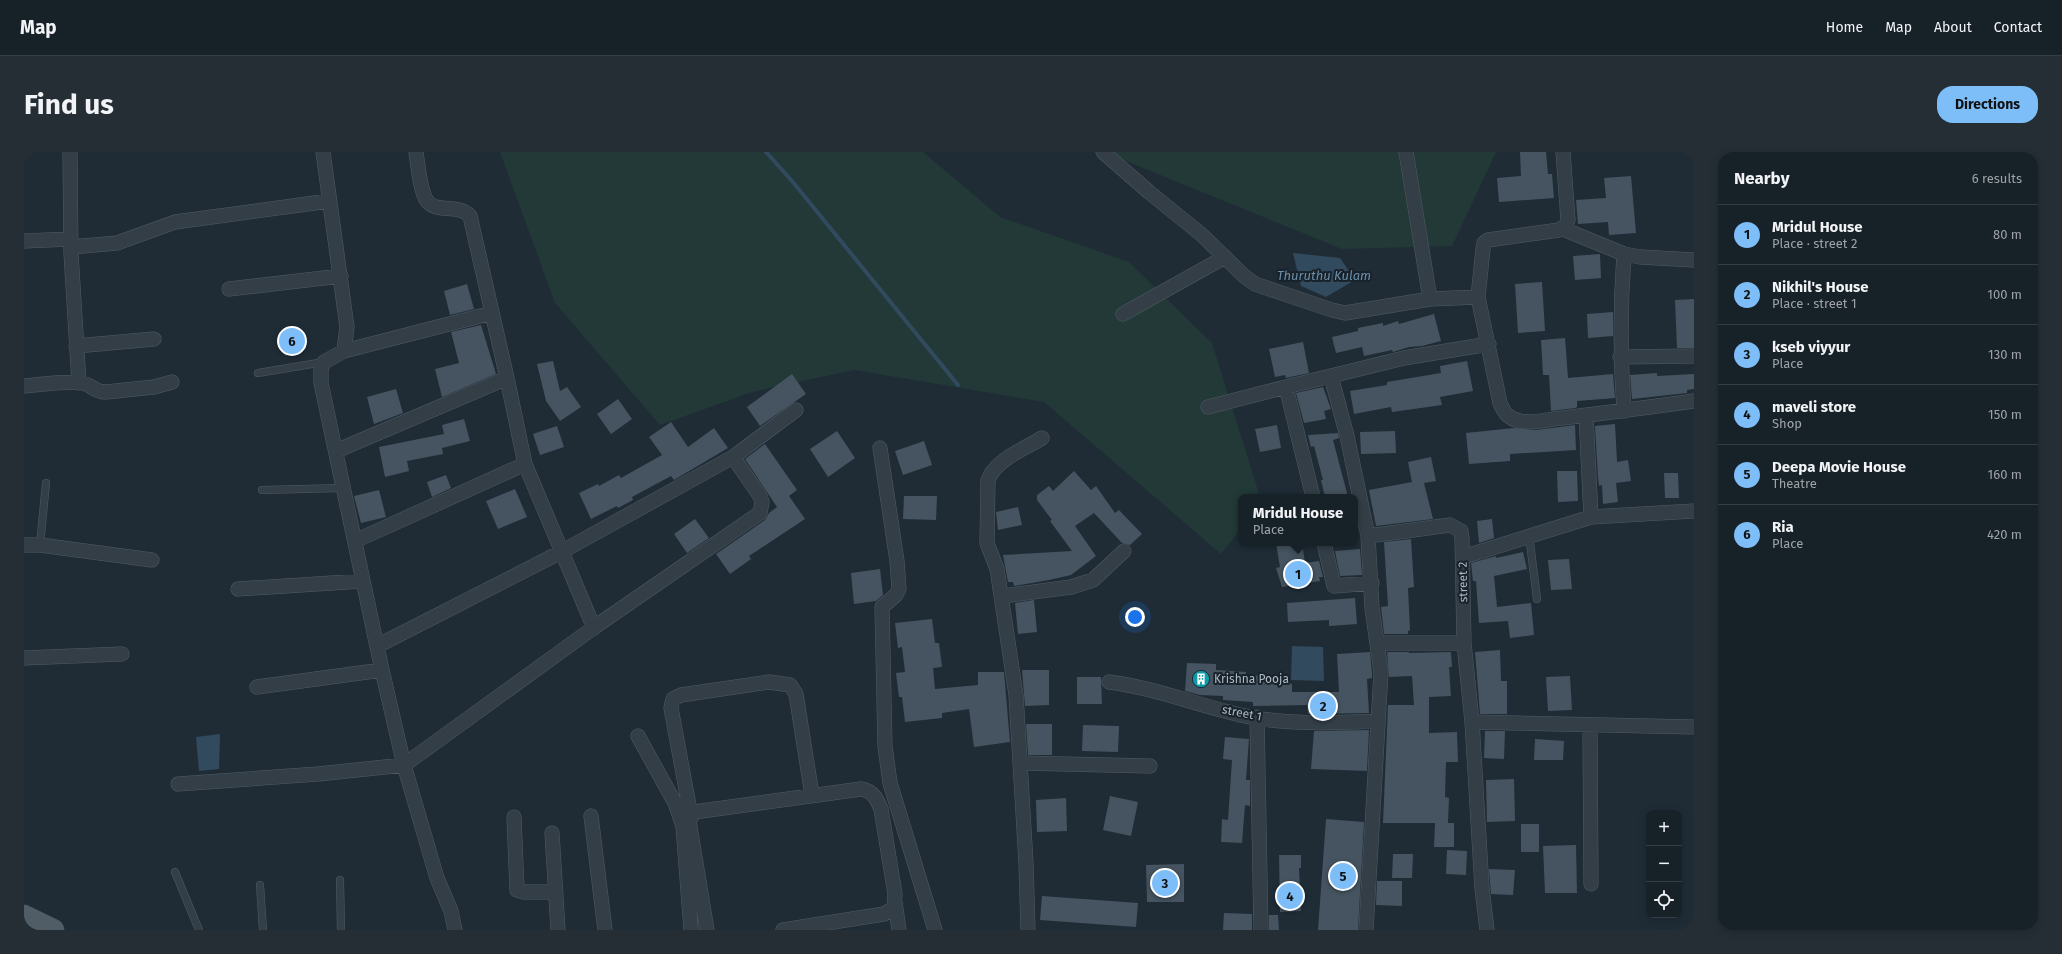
<!DOCTYPE html>
<html lang="en">
<head>
<meta charset="utf-8">
<style>
	:root { --surface:#172128; --page:#242e34; --text:#f1f3f6; --muted:#9ea3a8; --line:#363e45; --accent:#7dbdf8 }
	body { margin:0; font-family:"Fira Sans",sans-serif; background:var(--page); color:var(--text) }
	.controls { position:absolute; right:12px; bottom:12px; display:grid; overflow:hidden; border-radius:8px; box-shadow:0 2px 10px #0003 }
	.controls button { width:36px; height:36px; display:grid; place-items:center; padding:0; border:0; border-bottom:1px solid var(--line); background:var(--surface); color:var(--text); font:20px sans-serif }
	.you { position:absolute; left:1111px; top:465px; width:14px; height:14px; margin:-10px; border:3px solid #fff; border-radius:50%; background:#1a73e8; box-shadow:0 0 0 6px #1a73e833 }
	.badge { display:grid; place-items:center; width:26px; height:26px; border-radius:50%; background:var(--accent); color:#111; font-size:13px; font-weight:700 }
	.pin { position:absolute; translate:-50% -50%; border:2px solid #fff; box-shadow:0 1px 4px #0006 }
	.popup { position:absolute; left:1214px; top:342px; width:120px; height:52px; box-sizing:border-box; display:grid; place-content:center; border-radius:8px; background:var(--surface); filter:drop-shadow(0 1px 3px #0005); font-size:13px; white-space:nowrap; color:var(--muted) }
	.popup b { font-size:15px; color:var(--text) }
	.popup::after { content:''; position:absolute; left:50%; top:100%; margin-left:-8px; border:8px solid transparent; border-top-color:var(--surface) }
	.list { margin:0; padding:0; list-style:none }
	h2 { display:flex; justify-content:space-between; align-items:center; height:52px; margin:0; padding:0 16px; font-size:17px }
	h2 small { font-size:13px; font-weight:400; color:var(--muted) }
	.list li { display:grid; grid-template-columns:26px 1fr auto; gap:12px; align-items:center; box-sizing:border-box; height:60px; padding:0 16px; border-top:1px solid var(--line) }
	.list b { display:block; font-size:15px; white-space:nowrap }
	.list p { margin:0; font-size:13px; white-space:nowrap; color:var(--muted) }
	.list em { font-size:13px; font-style:normal; color:var(--muted) }
	.icon { flex:none; width:22px; height:22px; fill:none; stroke:currentColor; stroke-width:2; stroke-linecap:round; stroke-linejoin:round }
	.map { position:relative; flex:none; width:1670px; height:778px; overflow:hidden; border-radius:16px }
	header { display:flex; align-items:center; gap:24px; box-sizing:border-box; height:56px; padding:0 20px; background:var(--surface); border-bottom:1px solid var(--line) }
	header strong { font-size:19px }
	nav { display:flex; gap:22px; margin-inline-start:auto; font-size:14px }
	.intro { display:flex; align-items:center; justify-content:space-between; box-sizing:border-box; height:96px; padding:0 24px }
	h1 { margin:0; font-size:28px }
	.button { padding:10px 18px; border-radius:16px; background:var(--accent); color:#111; font-size:14px; font-weight:700 }
	main { display:flex; gap:24px; padding:0 24px }
	aside { flex:1; background:var(--surface); border-radius:16px; box-shadow:0 2px 10px #0003 }
	.map>svg:first-child { display:block }
</style>
</head>
<body>
<header>
<strong>Map</strong>
<nav><a>Home</a><a>Map</a><a>About</a><a>Contact</a></nav>
</header>
<div class="intro"><h1>Find us</h1><a class="button">Directions</a></div>
<main>
<div class="map">
<svg width="1670" height="778" viewBox="0 0 1670 778">
	<rect width="100%" height="100%" fill="#1f2c36"/>
	<path fill="#223938" d="M 476,0 L 899,0 L 976,65 L 1105,110 L 1188,191 L 1236,345 L 1217,345 L 1217,377 L 1197,402 L 1020,250 L 830,218 L 728,240 L 636,273 L 531,151 Z
		M 1080,0 L 1472,0 L 1428,94 L 1318,97 Z"/>
	<path fill="#324a5e" d="M 1269,101 L 1316,106 L 1331,128 L 1302,145 L 1277,134 Z
		M 1268,494 L 1299,495 L 1300,529 L 1267,528 Z
		M 196,582 L 195,617 L 175,619 L 172,585 Z"/>
	<g fill="none" stroke-linecap="round" stroke-linejoin="round">
		<path stroke="#324a5e" stroke-width="4" d="M 742,0 L 768,29 L 934,233"/>
	</g>
	<path fill="#455460" d="M 1496,0 L 1522,0 L 1524,22 L 1528,22 L 1530,46 L 1475,50 L 1473,26 L 1497,24 Z
		M 1607,24 L 1612,81 L 1585,83 L 1584,70 L 1554,72 L 1552,48 L 1582,46 L 1580,26 Z
		M 1576,102 L 1577,126 L 1551,128 L 1549,104 Z
		M 1518,130 L 1521,179 L 1494,181 L 1491,132 Z
		M 443,132 L 450,157 L 426,163 L 420,139 Z
		M 1670,147 L 1670,196 L 1653,196 L 1651,148 Z
		M 1589,160 L 1589,184 L 1564,186 L 1563,162 Z
		M 1410,162 L 1417,189 L 1398,194 L 1385,195 L 1369,200 L 1368,198 L 1340,204 L 1338,195 L 1312,201 L 1308,185 L 1334,179 L 1334,176 L 1359,171 L 1359,174 L 1374,169 L 1375,172 Z
		M 457,173 L 472,222 L 418,245 L 411,217 L 435,211 L 427,180 Z
		M 277,177 L 282,197 L 261,204 L 255,182 Z
		M 1541,186 L 1544,226 L 1589,222 L 1591,246 L 1553,249 L 1553,255 L 1551,256 L 1527,259 L 1525,223 L 1519,223 L 1517,188 Z
		M 1279,190 L 1285,221 L 1262,226 L 1261,223 L 1251,225 L 1245,197 Z
		M 529,209 L 536,239 L 543,235 L 557,255 L 536,269 L 522,249 L 513,212 Z
		M 1443,209 L 1449,239 L 1416,245 L 1418,253 L 1368,260 L 1367,255 L 1330,262 L 1326,239 L 1363,233 L 1363,230 L 1417,221 L 1416,214 Z
		M 1633,221 L 1633,224 L 1670,222 L 1670,237 L 1663,238 L 1663,241 L 1608,247 L 1606,223 Z
		M 768,222 L 782,242 L 736,274 L 723,255 Z
		M 1299,235 L 1307,257 L 1300,259 L 1302,267 L 1280,271 L 1272,241 Z
		M 372,237 L 379,261 L 350,272 L 343,245 Z
		M 594,247 L 608,267 L 587,282 L 573,262 Z
		M 440,267 L 446,289 L 418,296 L 419,302 L 383,309 L 385,319 L 361,325 L 355,295 L 420,282 L 418,273 Z
		M 647,270 L 664,295 L 690,276 L 704,296 L 650,328 L 647,324 L 608,345 L 609,348 L 594,356 L 593,354 L 567,367 L 555,341 L 574,332 L 575,334 L 595,323 L 597,326 L 638,303 L 625,285 Z
		M 1591,272 L 1593,310 L 1604,308 L 1607,329 L 1592,331 L 1594,350 L 1579,352 L 1578,333 L 1575,334 L 1574,325 L 1571,274 Z
		M 1253,273 L 1257,296 L 1236,300 L 1231,277 Z
		M 1551,273 L 1552,298 L 1486,302 L 1486,309 L 1445,312 L 1442,281 L 1490,276 L 1512,278 Z
		M 533,274 L 540,295 L 516,303 L 509,282 Z
		M 813,279 L 831,306 L 804,325 L 786,297 Z
		M 1371,279 L 1372,301 L 1337,302 L 1336,280 Z
		M 1314,281 L 1315,286 L 1309,288 L 1324,345 L 1301,345 L 1297,328 L 1299,328 L 1290,294 L 1287,295 L 1284,283 Z
		M 900,289 L 908,313 L 879,323 L 871,299 Z
		M 741,292 L 773,338 L 765,344 L 781,367 L 725,404 L 727,407 L 706,422 L 692,402 L 741,368 L 745,361 L 753,355 L 721,307 Z
		M 1407,305 L 1412,329 L 1400,331 L 1409,367 L 1352,374 L 1345,338 L 1388,330 L 1384,310 Z
		M 1050,319 L 1067,338 L 1072,334 L 1091,361 L 1095,358 L 1118,382 L 1106,393 L 1098,391 L 1070,361 L 1051,374 L 1072,404 L 1047,423 L 1025,428 L 990,434 L 989,430 L 984,430 L 979,403 L 1048,399 L 1026,369 L 1028,368 L 1013,348 L 1013,343 L 1025,334 L 1029,339 Z
		M 1533,319 L 1553,319 L 1554,349 L 1534,350 Z
		M 1640,321 L 1654,321 L 1655,346 L 1641,346 Z
		M 422,323 L 427,336 L 408,345 L 403,330 Z
		M 491,337 L 503,365 L 474,377 L 462,349 Z
		M 355,338 L 362,365 L 337,371 L 330,344 Z
		M 880,344 L 913,344 L 912,368 L 879,367 Z
		M 994,355 L 998,373 L 974,378 L 972,360 Z
		M 671,367 L 685,386 L 663,401 L 650,382 Z
		M 1468,367 L 1470,386 L 1455,391 L 1453,369 Z
		M 1387,387 L 1390,435 L 1384,436 L 1386,478 L 1384,479 L 1384,482 L 1360,482 L 1357,455 L 1364,454 L 1360,390 Z
		M 1252,391 L 1278,391 L 1281,411 L 1295,409 L 1299,425 L 1295,425 L 1296,429 L 1258,435 L 1252,416 L 1256,415 Z
		M 1336,397 L 1338,423 L 1316,424 L 1311,399 Z
		M 1499,400 L 1503,417 L 1470,424 L 1473,455 L 1507,451 L 1510,483 L 1486,486 L 1484,469 L 1455,471 L 1452,429 L 1449,429 L 1447,411 L 1472,404 L 1472,406 Z
		M 1545,407 L 1548,437 L 1527,438 L 1524,408 Z
		M 856,417 L 859,443 L 852,449 L 830,452 L 827,421 Z
		M 1331,446 L 1333,472 L 1305,474 L 1305,468 L 1264,470 L 1263,451 Z
		M 1010,448 L 1013,480 L 994,482 L 991,451 Z
		M 908,467 L 911,491 L 915,491 L 918,515 L 909,516 L 911,537 L 954,533 L 954,520 L 980,520 L 986,590 L 950,595 L 945,557 L 918,561 L 918,566 L 881,570 L 878,545 L 875,545 L 872,521 L 881,520 L 878,495 L 874,496 L 871,471 Z
		M 1476,498 L 1477,529 L 1483,529 L 1483,562 L 1456,562 L 1451,500 Z
		M 1346,500 L 1348,520 L 1348,526 L 1343,527 L 1345,561 L 1284,562 L 1283,553 L 1229,554 L 1229,550 L 1199,548 L 1199,544 L 1176,543 L 1161,539 L 1163,511 L 1192,512 L 1192,518 L 1222,520 L 1222,524 L 1247,523 L 1247,526 L 1268,532 L 1268,540 L 1315,540 L 1313,502 Z
		M 1363,500 L 1385,500 L 1385,501 L 1427,500 L 1428,515 L 1425,515 L 1427,544 L 1405,545 L 1405,581 L 1433,580 L 1434,610 L 1422,610 L 1421,645 L 1425,646 L 1424,671 L 1430,671 L 1430,695 L 1410,695 L 1411,671 L 1359,671 L 1364,553 L 1390,553 L 1388,524 L 1365,525 Z
		M 998,518 L 1025,518 L 1025,553 L 1001,554 Z
		M 1546,524 L 1548,558 L 1524,559 L 1522,525 Z
		M 1053,525 L 1077,525 L 1078,552 L 1053,552 Z
		M 1002,572 L 1028,572 L 1028,603 L 1004,603 Z
		M 1059,573 L 1095,574 L 1094,600 L 1058,599 Z
		M 1345,578 L 1343,619 L 1287,617 L 1290,579 Z
		M 1461,579 L 1481,579 L 1480,607 L 1460,606 Z
		M 1201,585 L 1225,587 L 1222,628 L 1226,628 L 1226,654 L 1221,653 L 1218,691 L 1197,690 L 1198,667 L 1204,668 L 1208,608 L 1199,607 Z
		M 1511,587 L 1540,589 L 1539,608 L 1510,608 Z
		M 1490,627 L 1491,669 L 1463,670 L 1462,628 Z
		M 1086,644 L 1114,650 L 1107,684 L 1079,678 Z
		M 1042,646 L 1043,679 L 1013,680 L 1012,648 Z
		M 1302,667 L 1340,670 L 1334,778 L 1294,778 Z
		M 1497,672 L 1515,672 L 1515,700 L 1497,700 Z
		M 1552,693 L 1553,741 L 1521,741 L 1519,694 Z
		M 1423,698 L 1443,699 L 1442,723 L 1422,722 Z
		M 1369,702 L 1389,702 L 1388,726 L 1368,726 Z
		M 1255,703 L 1277,703 L 1277,716 L 1275,716 L 1277,759 L 1256,760 Z
		M 1160,712 L 1160,750 L 1123,750 L 1122,713 Z
		M 1465,717 L 1491,718 L 1489,743 L 1467,742 Z
		M 1353,729 L 1378,729 L 1378,754 L 1352,753 Z
		M 1018,744 L 1114,751 L 1112,775 L 1016,768 Z
		M 1200,761 L 1228,762 L 1228,778 L 1199,778 Z
		M 1245,763 L 1254,763 L 1255,778 L 1245,778 Z"/>
	<g fill="none" stroke-linecap="round" stroke-linejoin="round">
		<defs>
			<path id="service" d="M 234,221 L 300,210
				M 238,338 L 319,336
				M 1505,383 L 1513,447
				M 16,393 L 22,331
				M 151,720 L 175,778
				M 316,728 L 317,778
				M 236,733 L 239,778"/>
			<path id="minor" d="M 46,0 L 47,101 L 55,231
				M 299,0 L 323,175 L 320,199 L 300,210 L 297,217 L 297,231 L 358,518 L 380,613 L 413,726 L 427,759 L 431,778
				M 392,0 C 394,13 396,39 403,49 C 413,62 434,51 446,64 L 483,226 L 501,312 L 570,476
				M 1079,0 L 1125,40 L 1178,83 L 1220,124 L 1231,132 L 1308,158 L 1321,161 L 1406,147 L 1454,145 L 1476,251 C 1480,261 1485,267 1496,269 C 1508,272 1525,267 1538,266 C 1583,261 1626,255 1670,249
				M 1382,0 L 1406,147
				M 1539,77 L 1600,102 L 1616,105 L 1670,108
				M 0,89 L 46,87
				M 47,95 L 93,91 L 151,70 L 305,49
				M 205,137 L 317,124
				M 1454,145 L 1459,97 L 1460,91 L 1464,88 L 1535,78 L 1542,73 L 1544,68 L 1539,0
				M 1099,162 L 1201,105
				M 52,194 L 130,187
				M 320,199 L 468,161
				M 1596,205 L 1670,204
				M 1307,224 L 1323,284 L 1344,384 L 1348,456 L 1357,520 L 1342,778
				M 0,234 C 15,233 45,228 59,231 C 68,233 70,240 82,240 L 130,235 L 148,230
				M 1184,255 L 1262,235
				M 1600,259 C 1596,205 1596,156 1600,102
				M 1562,263 L 1567,365
				M 856,296 L 873,409 L 875,437 L 872,443 L 858,455 L 861,594 L 866,631 L 911,778
				M 312,299 L 483,226
				M 1289,345 L 1262,235 L 1380,206 L 1465,192
				M 1344,384 L 1426,373 L 1437,379 L 1438,387 L 1440,491 L 1353,491
				M 331,389 L 501,312
				M 1300,391 L 1310,434 L 1348,431
				M 0,393 L 16,393 L 128,408
				M 1439,405 L 1567,365 L 1670,359
				M 214,437 L 339,429
				M 979,444 L 1047,435 L 1069,428 L 1100,399
				M 1440,491 L 1448,570 L 1458,736 L 1463,778
				M 353,494 L 537,400 L 709,305 L 772,258
				M 0,506 L 98,502
				M 1085,530 C 1132,536 1175,554 1221,564 C 1264,573 1311,571 1354,569
				M 233,535 L 358,518
				M 1233,565 L 1237,778
				M 1448,570 L 1670,575
				M 1566,573 L 1567,732
				M 614,584 L 651,651 L 659,674 L 667,778
				M 996,611 L 1126,614
				M 154,632 L 294,622 L 380,613 L 572,474 L 736,361 L 738,350 L 736,344 L 709,305
				M 567,664 L 581,778
				M 667,664 L 647,556 L 649,547 L 657,543 L 745,530 L 766,533 L 772,542 L 788,643
				M 490,665 L 493,738 L 500,740 L 532,740
				M 528,681 L 534,778
				M 871,750 L 875,778
				M 683,778 L 665,669 L 670,660 L 837,637 C 849,639 853,647 857,657 L 871,742 L 870,756 L 860,762 L 759,778
				M 1004,778 L 1002,711 L 992,543 L 973,417 L 963,391 L 964,328 C 971,308 1000,297 1018,286"/>
			<path id="primary" d="M 0,764 L 29,778"/>
		</defs>
		<use href="#service" stroke="#505c65" stroke-width="8"/>
		<use href="#minor" stroke="#505c65" stroke-width="15"/>
		<use href="#primary" stroke="#3c4750" stroke-width="23"/>
		<use href="#service" stroke="#333e47" stroke-width="7"/>
		<use href="#minor" stroke="#333e47" stroke-width="14"/>
		<use href="#primary" stroke="#505d67" stroke-width="22"/>
	</g>
	<defs>
		<symbol id="building-disc" viewBox="-11 -11 22 22"><circle r="9.5" fill="#0f9aa8" stroke="#18222b"/><path d="M-4-6H4V6H1V3H-1V6H-4ZM-2.5-4.3h1.7v1.8h-1.7ZM.8-4.3h1.7v1.8H.8ZM-2.5-1h1.7V.8h-1.7ZM.8-1h1.7V.8H.8Z" fill="#fff"/></symbol>
	</defs>
	<g fill-rule="evenodd">
		<use href="#building-disc" x="1167" y="517" width="20" height="20"/>
	</g>
	<g text-anchor="middle" dominant-baseline="central" stroke-width="4" stroke-linejoin="round" paint-order="stroke">
		<g font-size="12" fill="#acb9c4" stroke="#18222b">
			<text transform="translate(1439 430) rotate(-91)">street 2</text>
			<text transform="translate(1218 561) rotate(11)">street 1</text>
		</g>
		<g font-size="12" fill="#acb9c4" stroke="#18222b" text-anchor="start">
			<text x="1190" y="527">Krishna Pooja</text>
		</g>
		<g font-size="13" font-style="italic" fill="#6c8ea9" stroke="#18222b">
			<text x="1300" y="123">Thuruthu Kulam</text>
		</g>
	</g>
</svg>
<div class="controls">
<button>+</button>
<button>−</button>
<button><svg class="icon" aria-label="locate" viewBox="0 0 24 24"><circle cx="12" cy="12" r="6"/><path d="M12 2v4M12 18v4M2 12h4M18 12h4"/></svg></button>
</div>
<div class="you"></div>
<div class="pin badge" style="left:1274px;top:422px">1</div>
<div class="popup"><b>Mridul House</b>Place</div>
<div class="pin badge" style="left:1299px;top:554px">2</div>
<div class="pin badge" style="left:1141px;top:731px">3</div>
<div class="pin badge" style="left:1266px;top:744px">4</div>
<div class="pin badge" style="left:1319px;top:724px">5</div>
<div class="pin badge" style="left:268px;top:189px">6</div>
</div>
<aside>
<h2>Nearby<small>6 results</small></h2>
<ul class="list">
<li><span class="badge">1</span><div><b>Mridul House</b><p>Place · street 2</p></div><em>80 m</em></li>
<li><span class="badge">2</span><div><b>Nikhil's House</b><p>Place · street 1</p></div><em>100 m</em></li>
<li><span class="badge">3</span><div><b>kseb viyyur</b><p>Place</p></div><em>130 m</em></li>
<li><span class="badge">4</span><div><b>maveli store</b><p>Shop</p></div><em>150 m</em></li>
<li><span class="badge">5</span><div><b>Deepa Movie House</b><p>Theatre</p></div><em>160 m</em></li>
<li><span class="badge">6</span><div><b>Ria</b><p>Place</p></div><em>420 m</em></li>
</ul>
</aside>
</main>
</body>
</html>
